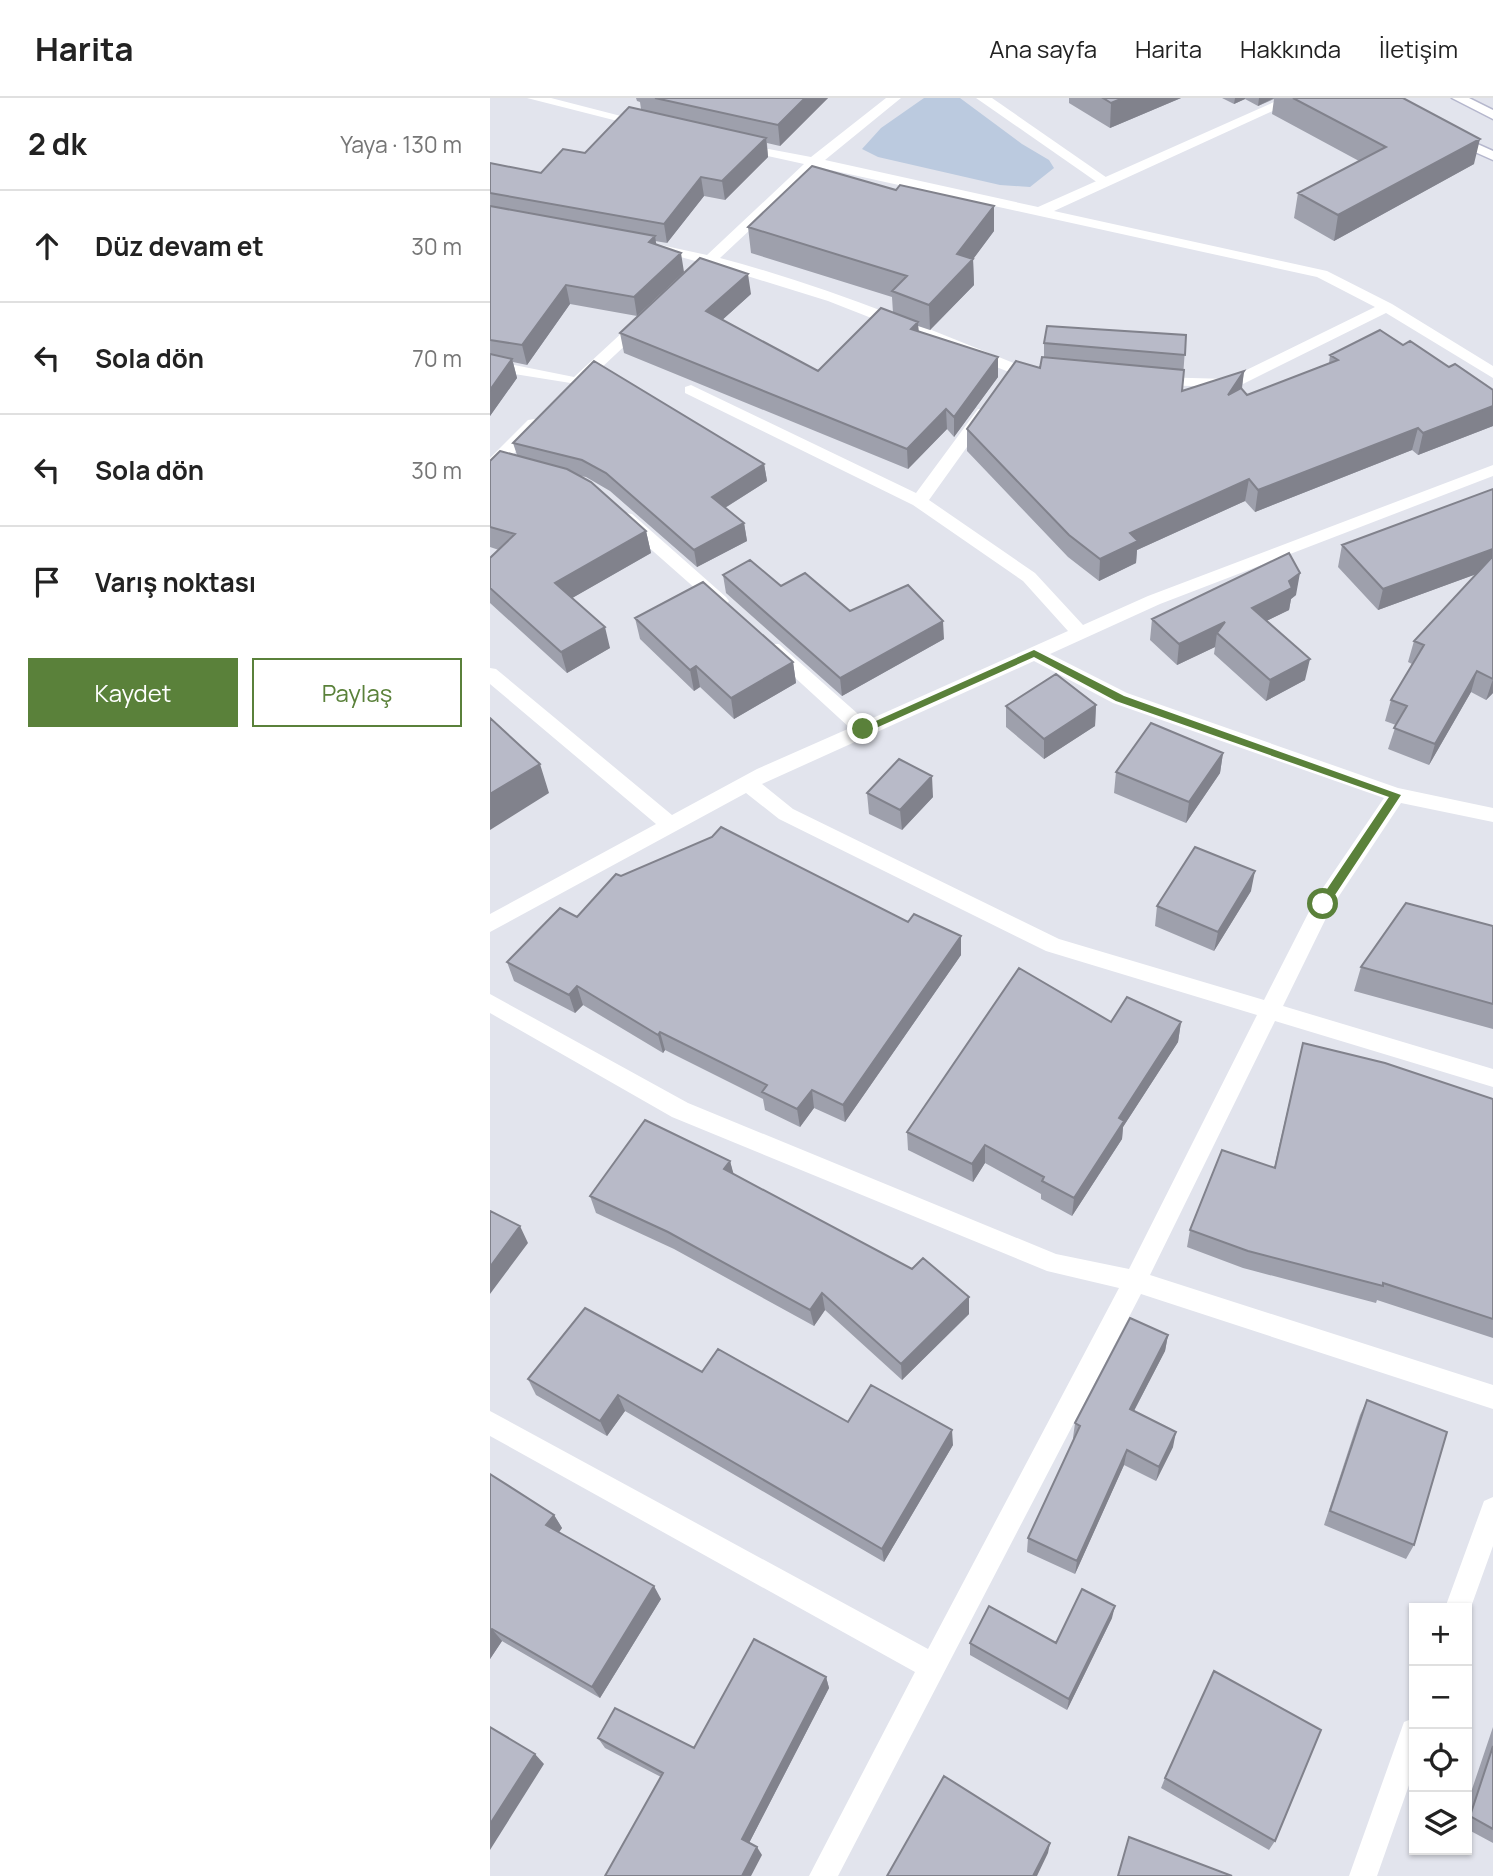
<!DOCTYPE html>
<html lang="tr">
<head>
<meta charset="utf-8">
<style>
	:root { --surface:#fff; --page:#f2f2f2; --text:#222; --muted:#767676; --line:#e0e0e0; --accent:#5a813a }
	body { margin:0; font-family:Manrope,sans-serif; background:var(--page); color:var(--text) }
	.controls { position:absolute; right:21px; bottom:21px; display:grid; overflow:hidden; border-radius:0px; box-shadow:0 2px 5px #0004 }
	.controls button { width:63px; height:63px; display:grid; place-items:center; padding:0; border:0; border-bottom:2px solid var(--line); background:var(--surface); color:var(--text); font:35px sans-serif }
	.stop { position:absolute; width:21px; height:21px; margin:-16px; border:5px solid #5a813a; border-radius:50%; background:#fff }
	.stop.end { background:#5a813a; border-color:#fff; box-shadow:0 2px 7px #0008 }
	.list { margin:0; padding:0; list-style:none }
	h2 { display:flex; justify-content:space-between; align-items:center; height:91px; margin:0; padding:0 28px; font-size:30px }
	h2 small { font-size:23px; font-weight:400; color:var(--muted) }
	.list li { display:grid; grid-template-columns:46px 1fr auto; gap:21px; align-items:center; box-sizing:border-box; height:112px; padding:0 28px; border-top:2px solid var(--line) }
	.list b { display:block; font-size:26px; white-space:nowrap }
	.list em { font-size:23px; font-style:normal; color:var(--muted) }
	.actions { display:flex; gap:14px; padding:21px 28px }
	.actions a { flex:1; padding:16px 0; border:2px solid var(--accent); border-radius:0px; text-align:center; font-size:24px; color:var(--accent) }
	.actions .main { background:var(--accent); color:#fff }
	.icon { flex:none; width:38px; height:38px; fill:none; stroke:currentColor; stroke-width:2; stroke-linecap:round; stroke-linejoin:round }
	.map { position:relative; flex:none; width:1003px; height:1778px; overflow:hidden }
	header { display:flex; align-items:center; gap:42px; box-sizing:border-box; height:98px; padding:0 35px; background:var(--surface); border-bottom:2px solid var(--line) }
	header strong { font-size:33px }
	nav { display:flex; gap:38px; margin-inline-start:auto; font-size:24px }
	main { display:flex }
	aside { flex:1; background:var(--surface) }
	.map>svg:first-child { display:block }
</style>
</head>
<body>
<header>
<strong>Harita</strong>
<nav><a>Ana sayfa</a><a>Harita</a><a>Hakkında</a><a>İletişim</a></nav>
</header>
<main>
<aside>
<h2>2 dk<small>Yaya · 130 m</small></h2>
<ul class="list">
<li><svg class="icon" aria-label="ahead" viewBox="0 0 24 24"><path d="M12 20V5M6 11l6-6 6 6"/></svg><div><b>Düz devam et</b></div><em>30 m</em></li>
<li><svg class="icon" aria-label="left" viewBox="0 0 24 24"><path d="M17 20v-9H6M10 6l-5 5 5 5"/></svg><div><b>Sola dön</b></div><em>70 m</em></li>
<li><svg class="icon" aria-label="left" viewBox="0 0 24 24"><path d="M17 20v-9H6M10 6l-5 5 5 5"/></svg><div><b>Sola dön</b></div><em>30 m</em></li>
<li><svg class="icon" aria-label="arrive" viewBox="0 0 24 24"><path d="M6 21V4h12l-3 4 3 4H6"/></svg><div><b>Varış noktası</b></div></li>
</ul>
<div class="actions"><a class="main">Kaydet</a><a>Paylaş</a></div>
</aside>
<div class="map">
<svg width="1003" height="1778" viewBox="0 0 1003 1778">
	<rect width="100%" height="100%" fill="#e2e4ed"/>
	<path fill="#bbcadf" d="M 434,0 L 470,0 L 532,46 L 559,62 L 564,70 L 540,89 L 510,87 L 388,59 L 372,51 L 391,30 Z"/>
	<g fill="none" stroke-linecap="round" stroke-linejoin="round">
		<defs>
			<path id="secondary" d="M 962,0 L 979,0 L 1003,12 L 1003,21 Z
				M 963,35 L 1003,53 L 1003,62 L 958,42 L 956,39 Z"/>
		</defs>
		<use href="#secondary" stroke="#b5b7cd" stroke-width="3"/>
		<path fill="#fff" fill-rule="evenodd" d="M 486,0 L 502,0 L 623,84 L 611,87 Z"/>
		<path fill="#fff" fill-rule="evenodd" d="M 37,0 L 61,0 L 162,26 L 155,30 Z
			M 396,0 L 411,0 L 335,62 L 548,109 L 793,0 L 811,0 L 564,113 L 837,173 L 902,206 L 1003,268 L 1003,280 L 896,215 L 747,289 L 659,287 L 657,284 L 665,279 L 738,281 L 885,209 L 827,179 L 327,69 L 230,160 C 333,187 432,228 531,268 L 531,274 L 519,274 L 338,203 L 222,167 L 218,171 L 208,171 L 206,168 L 209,164 L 150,148 L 157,144 L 217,157 L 314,66 L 246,51 L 246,45 L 321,59 Z
			M 153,218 L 158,220 L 158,226 L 93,287 L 0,272 L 0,262 L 84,279 L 148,220 Z
			M 201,287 L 426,395 L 488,311 L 500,311 L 502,314 L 439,402 L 545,475 L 593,527 L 658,498 L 1003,367 L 1003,378 L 670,506 L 560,556 L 637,595 L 908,690 L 1003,710 L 1003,724 L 911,705 L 841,810 L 793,908 L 1003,971 L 1003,989 L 785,923 L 660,1177 L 1003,1287 L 1003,1311 L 651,1196 L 348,1778 L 319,1778 L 425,1574 L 0,1338 L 0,1313 L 438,1551 L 629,1190 L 557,1173 L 182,1019 L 0,915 L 0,896 L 198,1005 L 566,1156 L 639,1171 L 767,917 L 556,853 L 289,721 L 256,695 L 0,834 L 0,816 L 166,726 L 0,586 L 0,570 L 6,571 L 182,717 L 267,671 L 360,630 L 277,554 L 274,550 L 277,546 L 289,546 L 376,623 L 578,533 L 533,483 L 423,407 L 195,295 L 195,289 ZM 544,563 L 623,605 L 894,700 L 826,800 L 774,902 L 569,841 L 303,711 L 272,686 Z
			M 44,321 L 50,322 L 50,330 L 6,373 L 0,374 L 0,360 L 38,322 Z
			M 136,415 L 142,416 L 236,499 L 239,503 L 236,507 L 224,507 L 130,424 L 128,420 Z
			M 1003,1399 L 1003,1448 L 977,1520 L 977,1510 L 955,1510 L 994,1403 Z
			M 924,1620 L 924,1673 L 887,1778 L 859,1778 L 914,1624 Z"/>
		<use href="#secondary" fill="#fff" fill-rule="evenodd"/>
	</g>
	<path fill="#9ea0ac" d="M 146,0 L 338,0 L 290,48 L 277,45 L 278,59 L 235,102 L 214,98 L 177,145 L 165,143 L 147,218 L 80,206 L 37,267 L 23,264 L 27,280 L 0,318 L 0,65 L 51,75 L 95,55 L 151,11 L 150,4 L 147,3 Z
		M 579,0 L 691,0 L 620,30 L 579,5 Z
		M 732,0 L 803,0 L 984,66 L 844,143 L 804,120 L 808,95 L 869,63 L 782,16 L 784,1 L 768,8 L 755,1 L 744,6 Z
		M 406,92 L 504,108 L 504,133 L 483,161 L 484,187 L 440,232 L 428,228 L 429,234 L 508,279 L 464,339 L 457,331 L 418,371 L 134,255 L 130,235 L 261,196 L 232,222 L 328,273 L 403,215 L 402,199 L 261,155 L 258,129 Z
		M 696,237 L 692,293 L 754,273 L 752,291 L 757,297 L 839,265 L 840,257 L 913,247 L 959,269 L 1003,292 L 1003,328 L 928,357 L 922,352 L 765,414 L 755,403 L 647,452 L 646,465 L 609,483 L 578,459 L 477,353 L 477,331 L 550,270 L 554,259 L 554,245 Z
		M 23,345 L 274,366 L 277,383 L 235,410 L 254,425 L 257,443 L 207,469 L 120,393 L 96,379 L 90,378 L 156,433 L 161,455 L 82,500 L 120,550 L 77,575 L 0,505 L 0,460 L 9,452 L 0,449 L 0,363 L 27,357 Z
		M 1003,391 L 1003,595 L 996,602 L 981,594 L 939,667 L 898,651 L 906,627 L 895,623 L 901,602 L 922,566 L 918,564 L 924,543 L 986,476 L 888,512 L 848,469 L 852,447 Z
		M 233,477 L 291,488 L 360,513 L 454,541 L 352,598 L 236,495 Z
		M 806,497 L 801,501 L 799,512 L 776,523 L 815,582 L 776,603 L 724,556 L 725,549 L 687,567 L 660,542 L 662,521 Z
		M 145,520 L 303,564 L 306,585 L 244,621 L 210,589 L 204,593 L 150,541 Z
		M 606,607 L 605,628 L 554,661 L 516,629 L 516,608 Z
		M 733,655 L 730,675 L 696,725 L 624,695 L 626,674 Z
		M 377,695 L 443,699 L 412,732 L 379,716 Z
		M 131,778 L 418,824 L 471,838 L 471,857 L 355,1024 L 324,1010 L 310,1029 L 275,1012 L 273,1001 L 175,952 L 173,955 L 93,907 L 85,915 L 24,883 L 17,864 L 87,819 Z
		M 761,793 L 724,853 L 665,828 L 667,808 Z
		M 1003,828 L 1003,931 L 864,893 L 871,869 Z
		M 621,924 L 691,924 L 688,944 L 633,1029 L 632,1041 L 582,1118 L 551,1101 L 551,1096 L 495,1065 L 483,1084 L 418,1052 L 417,1034 Z
		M 813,945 L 1003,1001 L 1003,1240 L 887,1202 L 886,1205 L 753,1170 L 697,1149 L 700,1132 L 784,1070 Z
		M 240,1063 L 243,1076 L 479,1216 L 412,1282 L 335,1212 L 324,1228 L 184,1151 L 106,1115 L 100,1098 Z
		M 678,1237 L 675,1253 L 644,1313 L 683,1349 L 666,1383 L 634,1367 L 585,1476 L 537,1454 L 538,1440 L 584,1341 L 583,1340 L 585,1325 Z
		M 212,1274 L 358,1324 L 463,1347 L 394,1464 L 135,1313 L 117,1338 L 46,1297 L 38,1281 Z
		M 877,1302 L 924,1447 L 916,1461 L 834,1427 L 870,1317 Z
		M 0,1376 L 64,1417 L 72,1430 L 69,1434 L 171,1501 L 110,1600 L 12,1543 L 0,1561 Z
		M 622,1520 L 577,1612 L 480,1557 L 480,1545 L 566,1545 Z
		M 336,1579 L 339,1590 L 259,1745 L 272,1757 L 171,1679 L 115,1650 L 108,1640 L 204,1650 Z
		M 1003,1629 L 1003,1745 L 977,1731 L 977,1706 Z
		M 675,1680 L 785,1743 L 779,1752 L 671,1690 Z"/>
	<path fill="#81828c" d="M 315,0 L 338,0 L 290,48 L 288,27 Z
		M 633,0 L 691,0 L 620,30 L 621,5 Z
		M 745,0 L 755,0 L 755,1 L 744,6 Z
		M 769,0 L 784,0 L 768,8 Z
		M 276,40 L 278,59 L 235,102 L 232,83 Z
		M 990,41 L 984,66 L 844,143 L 848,117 Z
		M 211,79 L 214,98 L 177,145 L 174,126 Z
		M 504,108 L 504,133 L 481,164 L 483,161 L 484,187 L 440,232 L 439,207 L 467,156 Z
		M 165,138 L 168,157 L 159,144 Z
		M 191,155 L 194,174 L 147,218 L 144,199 Z
		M 258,176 L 261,196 L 219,234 L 216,213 Z
		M 76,187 L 80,206 L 37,267 L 32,247 Z
		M 428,224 L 429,244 L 421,231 Z
		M 508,259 L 508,279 L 464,339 L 464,319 Z
		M 22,261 L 27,280 L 0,318 L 0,292 Z
		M 754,273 L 751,295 L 738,297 Z
		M 1003,308 L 1003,328 L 928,357 L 933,335 Z
		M 456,311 L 457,331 L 418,371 L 417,351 Z
		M 928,330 L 922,352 L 765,414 L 768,392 Z
		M 274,366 L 277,383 L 225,416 L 222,399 Z
		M 759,381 L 755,403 L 647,452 L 646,465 L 609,483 L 610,461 L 640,435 Z
		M 254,425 L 257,443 L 207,469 L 204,452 Z
		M 156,433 L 161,455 L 70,507 L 65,485 Z
		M 1003,451 L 1003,470 L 888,512 L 893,491 Z
		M 810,475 L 806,497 L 801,501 L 799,512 L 758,532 L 762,510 Z
		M 453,523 L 454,541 L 352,598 L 350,580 Z
		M 735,524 L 727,535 L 725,549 L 687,567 L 689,546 Z
		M 115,529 L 120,550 L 77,575 L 71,554 Z
		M 820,561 L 815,582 L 776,603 L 780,582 Z
		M 303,564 L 306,585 L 244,621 L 241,600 Z
		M 206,568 L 210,589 L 204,593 L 200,572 Z
		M 987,573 L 981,594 L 939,667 L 945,646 Z
		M 1003,581 L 1003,595 L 996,602 Z
		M 606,607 L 605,628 L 554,661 L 554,641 Z
		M 733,655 L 730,675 L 696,725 L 699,704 Z
		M 50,666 L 59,695 L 0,732 L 0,696 Z
		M 442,678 L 443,699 L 412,732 L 410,712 Z
		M 765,773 L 761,793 L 724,853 L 728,834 Z
		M 471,838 L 471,857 L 355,1024 L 353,1007 Z
		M 87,888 L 93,907 L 85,915 L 79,897 Z
		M 691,924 L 688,944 L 633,1029 L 632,1041 L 582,1118 L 584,1100 L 629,1020 Z
		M 170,934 L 175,952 L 173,955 L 168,937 Z
		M 322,992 L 324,1010 L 310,1029 L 307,1011 Z
		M 495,1047 L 495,1065 L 483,1084 L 482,1066 Z
		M 240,1063 L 245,1081 L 234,1071 Z
		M 30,1128 L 38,1145 L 0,1196 L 0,1169 Z
		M 332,1195 L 335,1212 L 324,1228 L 320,1212 Z
		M 479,1199 L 479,1216 L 412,1282 L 411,1266 Z
		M 678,1237 L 675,1253 L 637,1326 L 640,1311 Z
		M 128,1297 L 135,1313 L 117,1338 L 110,1323 Z
		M 462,1332 L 463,1347 L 394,1464 L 392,1451 Z
		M 686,1334 L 683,1349 L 666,1383 L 669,1369 Z
		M 637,1352 L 634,1367 L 585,1476 L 587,1463 Z
		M 64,1417 L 72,1430 L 64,1441 L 56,1427 Z
		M 164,1488 L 171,1501 L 110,1600 L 102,1589 Z
		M 625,1508 L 622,1520 L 577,1612 L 579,1601 Z
		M 2,1531 L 12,1543 L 0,1561 L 0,1534 Z
		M 336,1579 L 339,1590 L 257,1749 L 252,1741 Z
		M 45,1656 L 54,1666 L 0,1752 L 0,1726 Z
		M 560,1745 L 558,1755 L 547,1778 L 543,1778 Z
		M 267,1749 L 272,1757 L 261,1778 L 252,1778 Z"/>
	<path fill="#b8bac8" stroke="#81828c" stroke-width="2" d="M 165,0 L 315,0 L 288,27 Z
		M 613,0 L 633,0 L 621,5 Z
		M 803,0 L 913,0 L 990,41 L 848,117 L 808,95 L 896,49 Z
		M 139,9 L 276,40 L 232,83 L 211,79 L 174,126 L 0,95 L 0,65 L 51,75 L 73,51 L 95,55 Z
		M 322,68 L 406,92 L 410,87 L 504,108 L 467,156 L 483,161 L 439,207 L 402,193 L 417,178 L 258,129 Z
		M 0,108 L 165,138 L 159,144 L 191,155 L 144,199 L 76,187 L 32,247 L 0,242 Z
		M 210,160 L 258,176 L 216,213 L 328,273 L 391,210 L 428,224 L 421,231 L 508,259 L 464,319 L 456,311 L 417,351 L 130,235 Z
		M 557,228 L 696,237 L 695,257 L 554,245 Z
		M 890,232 L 913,247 L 920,243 L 959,269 L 965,266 L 1003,292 L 1003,308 L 933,335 L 928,330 L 768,392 L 759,381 L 640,435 L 648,443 L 610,461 L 579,437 L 477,331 L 526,263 L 550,270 L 552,259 L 694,272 L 692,293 L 754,273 L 738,297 L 751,290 L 757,297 L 848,262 L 840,257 Z
		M 0,256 L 22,261 L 0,292 Z
		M 104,263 L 274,366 L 222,399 L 254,425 L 204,452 L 116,375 L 92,362 L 23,345 Z
		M 10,353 L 77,371 L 101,384 L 156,433 L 65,485 L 115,529 L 71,554 L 0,490 L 0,460 L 25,436 L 0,429 L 0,363 Z
		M 1003,391 L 1003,451 L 893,491 L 852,447 Z
		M 799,455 L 810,475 L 799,483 L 802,490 L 762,510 L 820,561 L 780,582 L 727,535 L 735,524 L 689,546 L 662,521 Z
		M 1003,458 L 1003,581 L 987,573 L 945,646 L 904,630 L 917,608 L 901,602 L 934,547 L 924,543 Z
		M 260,462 L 291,488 L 315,475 L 360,513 L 418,487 L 453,523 L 350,580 L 233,477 Z
		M 213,484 L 303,564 L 241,600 L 206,568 L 200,572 L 145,520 Z
		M 566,576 L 606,607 L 554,641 L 516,608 Z
		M 0,620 L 50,666 L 0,696 Z
		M 661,625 L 733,655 L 699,704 L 626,674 Z
		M 409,661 L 442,678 L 410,712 L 377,695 Z
		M 231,729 L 418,824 L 424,816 L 471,838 L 353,1007 L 322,992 L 307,1011 L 272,994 L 277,987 L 170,934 L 168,937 L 87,888 L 79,897 L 17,864 L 70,810 L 87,819 L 126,776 L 131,778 L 222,739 Z
		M 705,749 L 765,773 L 728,834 L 667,808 Z
		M 916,805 L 1003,828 L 1003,906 L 871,869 Z
		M 529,870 L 621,924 L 637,899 L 691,924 L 629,1020 L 634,1023 L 584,1100 L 552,1083 L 554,1079 L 495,1047 L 482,1066 L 417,1034 Z
		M 813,945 L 895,965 L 1003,1001 L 1003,1221 L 893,1185 L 893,1188 L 758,1153 L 700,1132 L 732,1052 L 785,1070 Z
		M 155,1022 L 240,1063 L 234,1071 L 422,1171 L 433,1160 L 479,1199 L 411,1266 L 332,1195 L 320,1212 L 178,1134 L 100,1098 Z
		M 0,1113 L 30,1128 L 0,1169 Z
		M 95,1210 L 212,1274 L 228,1251 L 358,1324 L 381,1287 L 462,1332 L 392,1451 L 128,1297 L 110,1323 L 38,1281 Z
		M 640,1220 L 678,1237 L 640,1311 L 686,1334 L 669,1369 L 637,1352 L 587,1463 L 538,1440 L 590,1328 L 585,1325 Z
		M 877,1302 L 957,1334 L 924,1447 L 840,1413 Z
		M 0,1376 L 64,1417 L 56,1427 L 164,1488 L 102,1589 L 2,1531 L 0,1534 Z
		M 592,1491 L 625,1508 L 579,1601 L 480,1545 L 499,1508 L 566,1545 Z
		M 264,1541 L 336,1579 L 252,1741 L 267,1749 L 252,1778 L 115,1778 L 173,1675 L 108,1640 L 125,1610 L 204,1650 Z
		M 724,1573 L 831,1632 L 785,1743 L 675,1680 Z
		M 0,1629 L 45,1656 L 0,1726 Z
		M 1003,1648 L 1003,1731 L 980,1718 Z
		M 454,1678 L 560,1745 L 543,1778 L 397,1778 Z
		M 639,1739 L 742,1778 L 628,1778 Z"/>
	<path fill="#5a813a" d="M 544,552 L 634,598 L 911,697 L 837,809 L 833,810 L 828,806 L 829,803 L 899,699 L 626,603 L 544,559 L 377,634 L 368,631 Z"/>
</svg>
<div class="controls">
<button>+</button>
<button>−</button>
<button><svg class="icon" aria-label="locate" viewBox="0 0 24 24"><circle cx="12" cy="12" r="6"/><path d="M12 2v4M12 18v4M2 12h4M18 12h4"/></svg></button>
<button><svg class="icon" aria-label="layers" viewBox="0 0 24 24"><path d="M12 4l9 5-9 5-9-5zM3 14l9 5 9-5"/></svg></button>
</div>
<div class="stop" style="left:833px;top:806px"></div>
<div class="stop end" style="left:373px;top:631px"></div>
</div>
</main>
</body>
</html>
